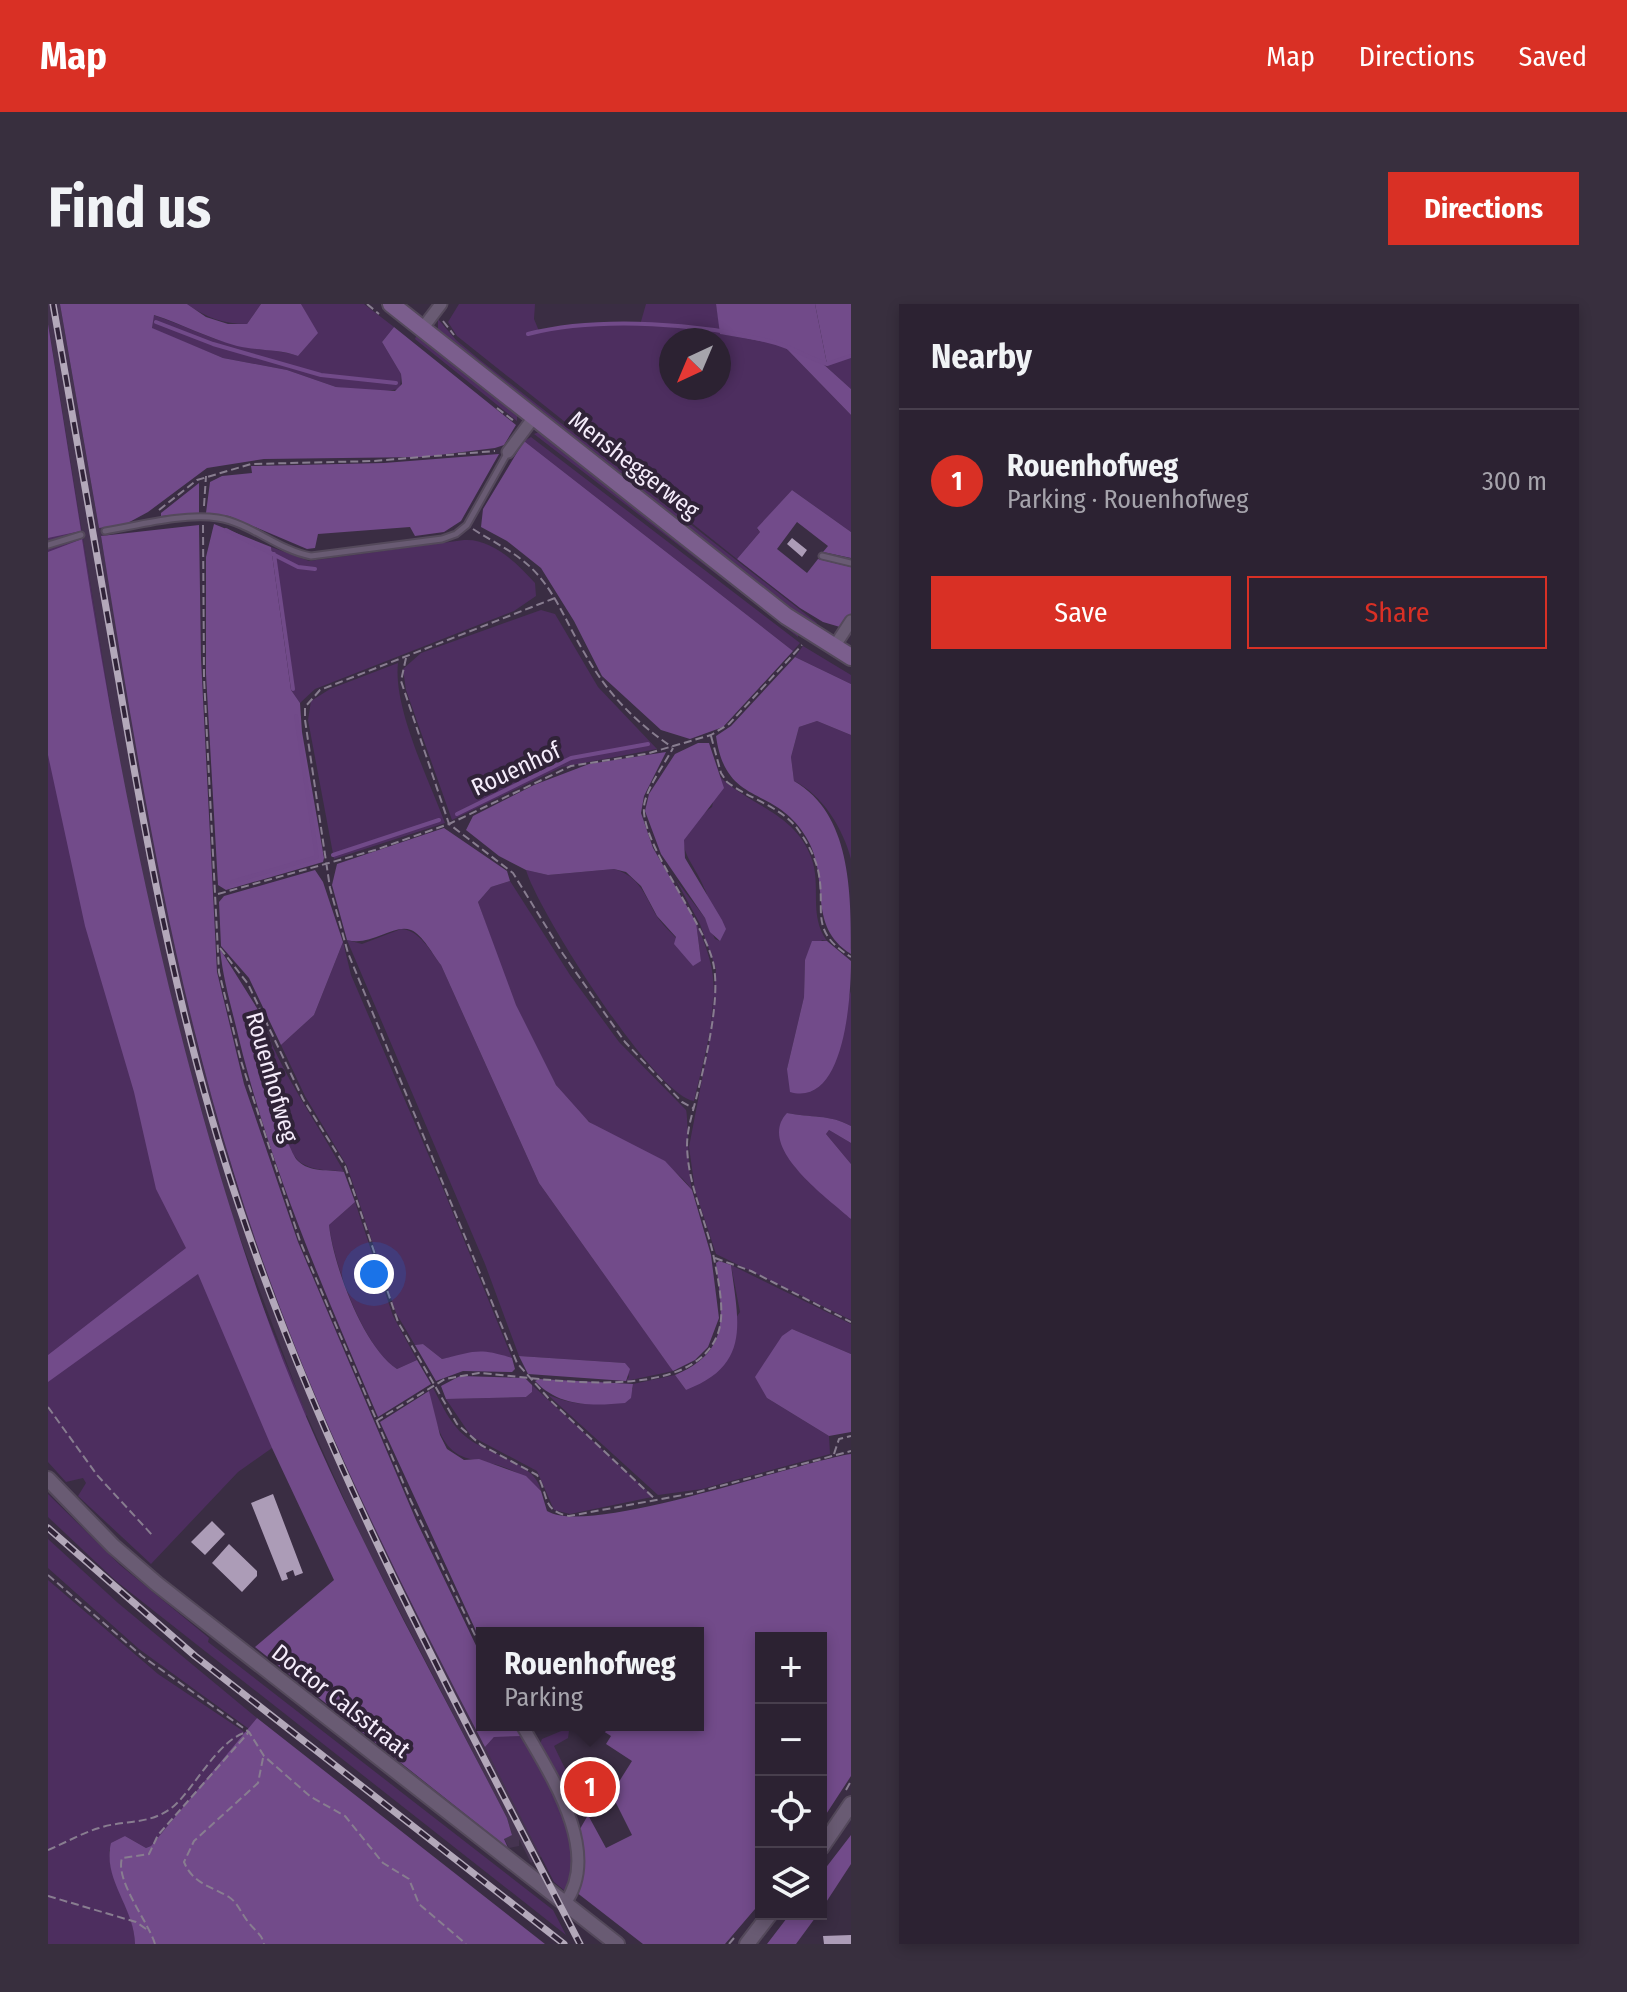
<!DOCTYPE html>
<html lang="en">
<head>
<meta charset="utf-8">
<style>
	:root { --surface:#2c2232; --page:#382f3e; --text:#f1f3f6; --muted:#a6a4ac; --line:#483f4d; --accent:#d93025 }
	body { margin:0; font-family:"Fira Sans Condensed",sans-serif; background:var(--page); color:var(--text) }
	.controls { position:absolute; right:24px; bottom:24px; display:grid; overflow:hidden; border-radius:0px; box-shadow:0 4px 12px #0003 }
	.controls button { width:72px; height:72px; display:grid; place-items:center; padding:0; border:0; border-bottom:2px solid var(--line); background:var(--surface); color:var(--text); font:40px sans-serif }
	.compass { position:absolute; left:611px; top:24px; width:72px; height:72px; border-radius:50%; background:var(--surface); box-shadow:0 4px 12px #0003; rotate:224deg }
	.you { position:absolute; left:326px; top:970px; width:28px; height:28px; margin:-20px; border:6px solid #fff; border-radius:50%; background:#1a73e8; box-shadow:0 0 0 12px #1a73e833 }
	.badge { display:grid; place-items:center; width:52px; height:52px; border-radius:50%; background:var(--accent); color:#fff; font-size:26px; font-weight:700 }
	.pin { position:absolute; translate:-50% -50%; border:4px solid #fff; box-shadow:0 2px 8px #0006 }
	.popup { position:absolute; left:428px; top:1323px; width:228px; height:104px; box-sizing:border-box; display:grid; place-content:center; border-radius:0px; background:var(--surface); filter:drop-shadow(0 2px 6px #0005); font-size:26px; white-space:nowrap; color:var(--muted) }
	.popup b { font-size:30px; color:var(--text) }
	.popup::after { content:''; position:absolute; left:50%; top:100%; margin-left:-16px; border:16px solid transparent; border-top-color:var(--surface) }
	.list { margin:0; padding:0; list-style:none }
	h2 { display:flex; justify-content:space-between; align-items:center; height:104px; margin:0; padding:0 32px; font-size:34px }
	h2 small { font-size:26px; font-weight:400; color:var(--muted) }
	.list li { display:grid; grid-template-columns:52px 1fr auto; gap:24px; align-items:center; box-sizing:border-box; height:144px; padding:0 32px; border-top:2px solid var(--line) }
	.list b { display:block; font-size:30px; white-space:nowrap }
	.list p { margin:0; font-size:26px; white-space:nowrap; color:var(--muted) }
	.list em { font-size:26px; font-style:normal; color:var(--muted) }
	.actions { display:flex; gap:16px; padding:24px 32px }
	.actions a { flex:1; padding:18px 0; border:2px solid var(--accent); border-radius:0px; text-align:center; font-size:28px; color:var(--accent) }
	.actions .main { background:var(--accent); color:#fff }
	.icon { flex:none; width:44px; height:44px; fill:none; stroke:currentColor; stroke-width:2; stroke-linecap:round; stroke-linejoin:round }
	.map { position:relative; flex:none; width:803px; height:1640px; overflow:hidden; border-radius:0px }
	header { display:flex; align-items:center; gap:48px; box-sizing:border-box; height:112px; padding:0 40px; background:var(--accent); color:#fff }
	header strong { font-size:38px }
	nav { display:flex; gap:44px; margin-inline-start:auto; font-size:28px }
	.intro { display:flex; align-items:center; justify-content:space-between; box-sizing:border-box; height:192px; padding:0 48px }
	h1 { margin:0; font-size:56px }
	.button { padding:20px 36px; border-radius:0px; background:var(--accent); color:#fff; font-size:28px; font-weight:700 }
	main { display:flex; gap:48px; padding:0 48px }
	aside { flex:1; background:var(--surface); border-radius:0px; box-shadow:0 4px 12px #0003 }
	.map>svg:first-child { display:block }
</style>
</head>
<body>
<header>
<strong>Map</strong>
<nav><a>Map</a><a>Directions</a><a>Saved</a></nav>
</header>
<div class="intro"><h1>Find us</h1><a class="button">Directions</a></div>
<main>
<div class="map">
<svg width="803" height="1640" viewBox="0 0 803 1640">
	<rect width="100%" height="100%" fill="#3a2d43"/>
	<path fill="#453450" d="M 0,0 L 12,0 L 51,224 L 57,223 L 59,232 L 53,233 L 106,538 L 151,747 L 187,875 L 265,1085 L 294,1154 L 360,1293 L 494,1552 L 483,1559 L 471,1535 L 471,1542 L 461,1544 L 456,1534 L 464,1530 L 459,1514 L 313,1233 L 256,1105 L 179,899 L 123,698 L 78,498 L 0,20 Z"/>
	<path fill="#4d2e5f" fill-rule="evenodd" d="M 139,0 L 213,0 L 199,20 C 175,20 159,14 139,0 Z
		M 253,0 L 316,0 L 346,23 L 334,38 L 353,70 L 352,85 L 329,88 L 288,83 L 239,66 L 175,54 L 104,25 L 105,11 C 133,20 159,34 188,41 C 210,47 230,45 250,52 L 269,29 Z
		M 411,0 L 487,0 L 486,15 L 491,27 L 526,20 L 592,21 L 598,0 L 668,0 L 673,30 L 735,41 L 803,111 L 803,228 L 744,186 L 709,225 L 712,228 L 689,255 L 409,32 L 400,18 ZM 623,36 L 671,36 L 671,84 L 623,84 Z
		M 390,15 L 408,36 L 432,56 L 769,319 L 766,323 L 390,29 Z
		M 0,20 L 78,498 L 123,698 L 179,899 L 214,1001 L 259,1111 L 224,1144 L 190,1168 L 103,1260 L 30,1192 L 38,1179 L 35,1174 L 18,1178 L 0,1158 Z
		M 369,30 L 469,109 L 469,117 L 367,35 Z
		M 803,52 L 803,85 L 773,58 L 779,60 Z
		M 491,128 L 750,328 L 750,333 L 486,130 Z
		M 483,133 L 752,339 L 745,347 L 476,137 Z
		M 416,236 C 444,234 470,260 487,279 L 488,292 L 466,307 L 267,385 L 252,399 L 243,386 L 223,243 L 261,257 Z
		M 493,306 L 507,310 L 550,383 L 609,445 L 514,463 L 404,516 L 358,386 L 355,365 L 373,349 Z
		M 755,342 L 803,371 L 803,380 L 747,353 Z
		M 350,359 C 345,404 381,476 397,519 L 286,555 L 260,416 L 263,397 L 282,385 Z
		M 769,417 L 803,431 L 803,555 C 795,525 775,491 746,477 L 743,453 L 751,423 Z
		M 671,472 C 702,502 747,509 763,553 C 774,581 760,611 779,637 L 774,636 L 757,656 L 756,693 L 739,765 L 799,699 L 803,687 L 803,822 C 781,810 763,814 739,809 L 747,863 L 803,915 L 803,1016 L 668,950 L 647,886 L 641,843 L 661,739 L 668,665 L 652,620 L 628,576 L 657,614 L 667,635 L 672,637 C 667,621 664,604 658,588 C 643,549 614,539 664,503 Z
		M 566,565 C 591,572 597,591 608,611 C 617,625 640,645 653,657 L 648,618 C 654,633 661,649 664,666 C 671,707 655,757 646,797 C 607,792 490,607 478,566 L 500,571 Z
		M 462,577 L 522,671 L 571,738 L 638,806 C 640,810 640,870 644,886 C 621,853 576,842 543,819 C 488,779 453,661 430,598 L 443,583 Z
		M 353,625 C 372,626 382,647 393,661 L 491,879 L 625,1067 L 578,1077 L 581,1073 L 577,1059 L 471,1052 L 437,960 L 299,636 L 314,640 Z
		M 295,638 L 303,671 L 396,887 L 464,1054 C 439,1047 417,1050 394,1055 L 375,1040 L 367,1041 L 348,1009 L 299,862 L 257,792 L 233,741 L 266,711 Z
		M 212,709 C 230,766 268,816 296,868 C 282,865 269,868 255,860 C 230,847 214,744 209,715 Z
		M 781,826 L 803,839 L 803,860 L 778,830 Z
		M 307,898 L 345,1012 L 369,1056 L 349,1065 C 315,1043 286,960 281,921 Z
		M 683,961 L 803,1020 L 803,1050 L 744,1025 L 719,1094 L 781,1132 L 782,1150 L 654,1185 L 610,1191 L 500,1091 C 535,1104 554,1104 585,1085 L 585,1080 L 627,1071 L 638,1086 L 692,1008 Z
		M 484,1081 L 605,1192 L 604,1193 L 522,1210 L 506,1206 L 489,1167 L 423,1132 L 398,1095 L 478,1093 L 484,1088 Z
		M 385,1084 C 394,1101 402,1120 417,1132 C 438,1151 487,1157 493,1187 C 436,1131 398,1191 381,1087 Z
		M 0,1190 L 72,1261 L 161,1334 L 160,1338 L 505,1606 L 518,1631 L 68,1277 L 0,1213 Z
		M 0,1235 L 70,1299 L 209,1414 L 201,1425 L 91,1345 L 0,1264 Z
		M 0,1276 L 110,1370 L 198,1429 L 103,1542 L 98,1544 L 77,1532 L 61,1546 C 61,1580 87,1606 87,1640 L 0,1640 Z
		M 518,1425 L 521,1427 L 520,1434 L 506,1442 L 529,1489 L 539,1488 L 530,1508 L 523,1507 L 492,1440 L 494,1435 Z
		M 476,1432 C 501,1479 543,1532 517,1587 L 506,1578 L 437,1443 L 446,1433 Z"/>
	<path fill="#724b8a" d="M 12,0 L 139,0 L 158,13 L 180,20 L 199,20 L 213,0 L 253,0 L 270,29 L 250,52 C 230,45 210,47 189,42 C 160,34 134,20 106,11 L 104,24 L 175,54 L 239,66 L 288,83 L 347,87 L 354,80 L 353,70 L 334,38 L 346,23 L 468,121 L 456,141 L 447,144 L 375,153 L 216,155 L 159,164 L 100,208 L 76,221 L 51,224 Z
		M 767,0 L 803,0 L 803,52 L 779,60 Z
		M 0,20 L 33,227 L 0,234 Z
		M 735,41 L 773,58 L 803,85 L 803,111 Z
		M 476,137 L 745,347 L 675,423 L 642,435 L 613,426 L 554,372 L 526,317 L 493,264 L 459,237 L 433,223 L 435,205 Z
		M 451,150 L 413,217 L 396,228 L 367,232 L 362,223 L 270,230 L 267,244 L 259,245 L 181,212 L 158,209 L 162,178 L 174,172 L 204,169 L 203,162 L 336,159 Z
		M 151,179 L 151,209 L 113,212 L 113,209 Z
		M 744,186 L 803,228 L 803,254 L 775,248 L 780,242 L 749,218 L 729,245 L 759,269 L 770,255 L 803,263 L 803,310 L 792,323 L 775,318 L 752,304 L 689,255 L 712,228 L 709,224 Z
		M 166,220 L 223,243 L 243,386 L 252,399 L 254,428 L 276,554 L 275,558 L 178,586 L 170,581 L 158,370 L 158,253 Z
		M 151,221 L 153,355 L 169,668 L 196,780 L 250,938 L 368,1216 L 434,1354 L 434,1421 L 470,1421 L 476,1432 L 446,1433 L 437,1443 C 341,1259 248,1072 187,873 C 122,664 88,448 53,232 Z
		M 34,235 C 74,494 127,750 213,997 C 276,1178 372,1345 459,1514 L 464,1531 L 456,1535 L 460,1544 L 207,1343 L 286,1276 L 224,1144 L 150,970 L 0,1078 L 0,1051 L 138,944 L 108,885 L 86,788 L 37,622 L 0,451 L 0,248 Z
		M 747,353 L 803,380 L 803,431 L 769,417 L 751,423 L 743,453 L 746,477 C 803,510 803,587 803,650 C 757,621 784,575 758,533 C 726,480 678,504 668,432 L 683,422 Z
		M 650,439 L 661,439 L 676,484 L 636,536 L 637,554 L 674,616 L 678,625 L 672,637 L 662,628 L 657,614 L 613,550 L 597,507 L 601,490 L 627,450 Z
		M 618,448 L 596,492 L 593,509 L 605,544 L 648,618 L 653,657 L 645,662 L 626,640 L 628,633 L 609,612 L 593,582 L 578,568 L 566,565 L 500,571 L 478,566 L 451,552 L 418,526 L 425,512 L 486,481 L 541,460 Z
		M 396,524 L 459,567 L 462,577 L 443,583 L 430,598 L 468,701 L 508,781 L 541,818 L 617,857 L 644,886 L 663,951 L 671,1014 L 660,1043 L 647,1056 L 625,1067 L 622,1063 L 491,879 L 393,661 C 385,651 375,631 363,626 C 346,619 323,643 299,636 L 284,581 L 289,560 Z
		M 267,566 L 275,578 L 295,638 L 266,711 L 233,741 L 201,674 L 173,642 L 171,598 L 176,592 Z
		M 764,637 L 779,637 L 803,657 C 803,692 797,804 742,788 L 739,765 L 756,693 L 757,656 Z
		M 172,645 L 212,709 C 203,725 236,842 250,857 C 262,869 281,865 296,868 L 307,898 L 281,921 C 285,960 315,1043 349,1065 L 369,1056 L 383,1080 L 330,1113 C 277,989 223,866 191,735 C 184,705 175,676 172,645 Z
		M 739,809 C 763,814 781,810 803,822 L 803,839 L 781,826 L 778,830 L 803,860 L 803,915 C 780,894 707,843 739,809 Z
		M 671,957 L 683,961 C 690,1017 704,1061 638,1086 L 627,1071 C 684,1047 674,1010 668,959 Z
		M 744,1025 L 803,1050 L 803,1128 L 781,1132 L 719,1094 L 707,1073 L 734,1032 Z
		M 375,1040 L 394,1055 C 426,1048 429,1043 464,1054 L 467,1065 L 464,1068 L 415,1067 L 388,1077 L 367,1041 Z
		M 471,1052 L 577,1059 L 582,1065 L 578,1077 L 480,1070 Z
		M 412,1072 L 477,1074 L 484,1081 L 484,1088 L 478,1093 L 398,1095 L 393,1082 Z
		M 491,1075 L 585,1080 L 583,1094 L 577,1099 C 544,1102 511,1103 487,1077 Z
		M 381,1087 L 392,1131 L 399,1145 L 416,1156 L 431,1155 L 478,1172 L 493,1187 L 499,1207 C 542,1233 745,1159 803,1150 L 803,1472 L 773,1518 L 773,1334 L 713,1334 L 713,1598 L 677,1640 L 595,1640 L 528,1588 L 532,1525 L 540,1511 L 558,1544 L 584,1531 L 563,1489 L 554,1493 L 553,1490 L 559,1480 L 567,1484 L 584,1457 L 558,1440 L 563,1432 L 547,1422 L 537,1427 L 528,1421 L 650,1421 L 650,1329 L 434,1329 L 434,1340 L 332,1118 Z
		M 209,1414 L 497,1640 L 87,1640 C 87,1604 54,1575 63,1539 L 77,1532 L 98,1544 L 103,1542 Z
		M 803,1531 L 803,1560 L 773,1606 L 773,1570 Z
		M 742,1610 L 770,1610 L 748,1640 L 719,1640 Z"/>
	<path fill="#714a89" d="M 668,0 L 767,0 L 779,60 L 735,41 L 672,30 Z"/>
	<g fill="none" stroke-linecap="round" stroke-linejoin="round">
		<path stroke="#714a89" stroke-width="4" d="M 108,18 L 165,40 L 273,71 L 348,79
			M 480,30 C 552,12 656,19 728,39 C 746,44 762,55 779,60 L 803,52
			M 178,226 L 250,263 L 267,265
			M 226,250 L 245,385
			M 409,510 L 523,454 L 600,440
			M 285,551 L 391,516
			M 184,578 L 269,553 L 248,412"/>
	</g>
	<path fill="#ac9cb7" d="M 744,234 L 759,246 L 754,253 L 739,240 Z
		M 225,1190 L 255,1269 L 247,1272 L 245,1266 L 238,1269 L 240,1275 L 234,1277 L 203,1199 Z
		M 164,1217 L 177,1230 L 157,1251 L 143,1238 Z
		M 181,1240 L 209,1267 L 209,1272 L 194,1288 L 164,1259 Z
		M 803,1631 L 803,1640 L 776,1640 L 775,1632 Z"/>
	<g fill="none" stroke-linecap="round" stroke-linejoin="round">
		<defs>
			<path id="service" d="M 57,227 C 92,221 135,209 170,214 C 202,219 230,246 263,252 L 394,235 L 408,230 L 419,221 L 460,148
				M 0,241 L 33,231
				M 774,252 L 803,259"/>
			<path id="minor" d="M 374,25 L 393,0
				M 460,148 L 486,113
				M 786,343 L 803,317
				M 474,1421 C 500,1467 555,1547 517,1599"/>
			<path id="tertiary" d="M 0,1175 L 65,1242 L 109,1280 L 569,1640
				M 773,1544 L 803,1500
				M 699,1640 L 722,1610"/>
			<path id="secondary" d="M 343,0 L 738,312 L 803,353"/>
		</defs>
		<use href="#service" stroke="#54495b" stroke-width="9"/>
		<use href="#minor" stroke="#54495b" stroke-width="15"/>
		<use href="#tertiary" stroke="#54495b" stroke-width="18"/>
		<use href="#secondary" stroke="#54495b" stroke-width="20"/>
		<path stroke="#887d90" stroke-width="2" stroke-dasharray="8 4" stroke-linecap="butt" d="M 319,0 L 331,10
			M 395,17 L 406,31
			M 449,104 L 466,117
			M 156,202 L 158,172
			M 111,206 L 149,176 L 203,160 L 326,157 L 447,147
			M 155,221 L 156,374 L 171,668 L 193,757 L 252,937 L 363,1197 L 434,1346
			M 425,225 C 448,240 472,250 490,271 C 510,294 521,324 537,350 C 559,389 587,418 624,443
			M 507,294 L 272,386 L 257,403 L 257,416 L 282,584 L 300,649 L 469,1059 L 502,1096 L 608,1196
			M 358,354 L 353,377 L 401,520 L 465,569 L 515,650 L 577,738 L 634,798 L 645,804
			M 663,432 L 673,469 L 679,478 C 701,495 735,503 751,527 C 759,538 767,553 770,566 C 779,606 759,626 803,653
			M 170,590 L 327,546 L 401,520 L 523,462 L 598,450 L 663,431 L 681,420 L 754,341
			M 172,644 L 200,680 L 255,795 L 297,862 L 350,1018 L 409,1120 L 433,1141 L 489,1171 C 501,1190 493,1207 521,1212 L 646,1189 L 803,1147
			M 667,954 L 703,967 L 803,1018
			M 0,1103 L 49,1171 L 105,1232
			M 328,1117 L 397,1075 L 431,1069 C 490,1073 648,1104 671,1026 C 677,1006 670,975 666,954 C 658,916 640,882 639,842 C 639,826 644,811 648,795 C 657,759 672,699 666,663 C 659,618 586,534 597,497 C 602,479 616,461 625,444
			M 786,1150 L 791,1135 L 803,1132
			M 0,1271 L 94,1352 L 201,1428 L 216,1452 L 263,1493 L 297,1512 L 335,1559 L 361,1575 L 371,1600 L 418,1640
			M 215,1454 L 210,1479 L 146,1537 L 136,1558 C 145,1580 163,1582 181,1593 C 190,1599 194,1611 201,1619 C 207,1627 214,1630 216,1640
			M 798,1486 L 803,1477
			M 0,1546 C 17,1539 34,1529 51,1524 C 78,1515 103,1522 127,1501 C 147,1483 172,1433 200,1428
			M 773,1564 L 780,1556
			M 0,1592 L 88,1618 L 101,1627
			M 107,1640 C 100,1617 67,1577 74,1554 L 101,1550 L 110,1531 L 200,1429
			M 681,1640 L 686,1634"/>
		<use href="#service" stroke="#695b73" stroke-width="5"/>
		<use href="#minor" stroke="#695b73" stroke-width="11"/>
		<use href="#tertiary" stroke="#695b73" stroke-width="14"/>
		<use href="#secondary" stroke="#7b5e8d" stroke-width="16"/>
		<defs>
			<path id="rail" d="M 5,0 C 27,126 49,252 71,378 C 101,556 134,733 192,905 C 278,1162 408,1399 532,1640
				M 0,1224 L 147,1352 L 516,1640"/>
		</defs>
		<use href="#rail" stroke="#b3a8ba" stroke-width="7"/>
		<use href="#rail" stroke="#302338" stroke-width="4" stroke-dasharray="12" stroke-linecap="butt"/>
	</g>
	<g text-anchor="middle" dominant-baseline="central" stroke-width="8" stroke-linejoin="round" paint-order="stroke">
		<g font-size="24" fill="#f5ecfb" stroke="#302338">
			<text transform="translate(586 161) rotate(38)">Mensheggerweg</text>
			<text transform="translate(468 465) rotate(-25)">Rouenhof</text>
			<text transform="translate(224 773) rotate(74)">Rouenhofweg</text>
			<text transform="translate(293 1397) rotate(38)">Doctor Calsstraat</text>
		</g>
	</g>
</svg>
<div class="controls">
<button>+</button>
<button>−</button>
<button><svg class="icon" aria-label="locate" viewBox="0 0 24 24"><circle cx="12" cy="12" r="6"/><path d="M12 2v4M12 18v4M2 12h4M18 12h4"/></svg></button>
<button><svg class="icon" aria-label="layers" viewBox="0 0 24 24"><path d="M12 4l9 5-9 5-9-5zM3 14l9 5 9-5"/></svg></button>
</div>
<svg class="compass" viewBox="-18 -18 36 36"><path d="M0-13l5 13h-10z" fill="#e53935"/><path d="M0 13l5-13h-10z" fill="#a6a4ac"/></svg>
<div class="you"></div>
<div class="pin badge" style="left:542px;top:1483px">1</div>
<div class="popup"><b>Rouenhofweg</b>Parking</div>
</div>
<aside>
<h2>Nearby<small></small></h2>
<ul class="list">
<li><span class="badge">1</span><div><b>Rouenhofweg</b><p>Parking · Rouenhofweg</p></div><em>300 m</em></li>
</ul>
<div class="actions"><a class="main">Save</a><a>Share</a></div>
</aside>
</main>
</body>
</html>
